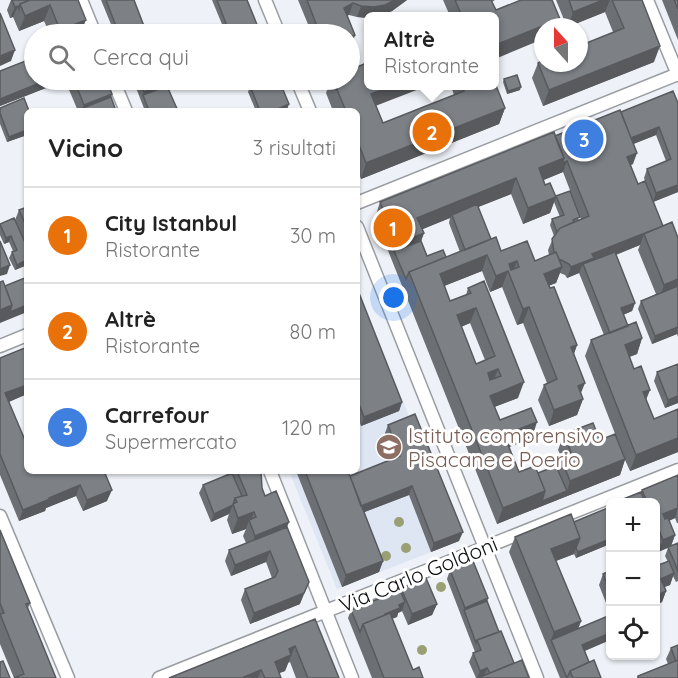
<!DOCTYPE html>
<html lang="it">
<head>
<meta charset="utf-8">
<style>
	:root { --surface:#fff; --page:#f2f2f2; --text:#222; --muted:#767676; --line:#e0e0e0; --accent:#336683 }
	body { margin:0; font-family:Quicksand,sans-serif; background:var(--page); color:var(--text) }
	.controls { position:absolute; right:18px; bottom:18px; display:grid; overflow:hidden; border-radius:9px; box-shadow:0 2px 4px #0004 }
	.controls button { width:54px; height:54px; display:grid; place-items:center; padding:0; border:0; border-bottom:2px solid var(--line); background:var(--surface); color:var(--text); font:30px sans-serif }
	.compass { position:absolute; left:534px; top:18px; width:54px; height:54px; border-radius:50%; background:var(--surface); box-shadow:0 2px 4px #0004; rotate:339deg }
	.you { position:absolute; left:394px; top:298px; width:21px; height:21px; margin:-15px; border:4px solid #fff; border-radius:50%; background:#1a73e8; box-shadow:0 0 0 9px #1a73e833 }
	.badge { display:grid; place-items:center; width:39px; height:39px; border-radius:50%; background:var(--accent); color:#fff; font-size:20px; font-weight:700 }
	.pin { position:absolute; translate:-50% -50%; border:3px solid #fff; box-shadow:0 2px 6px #0006 }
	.popup { position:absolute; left:364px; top:12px; width:135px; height:78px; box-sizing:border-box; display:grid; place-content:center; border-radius:9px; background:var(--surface); filter:drop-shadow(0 2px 4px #0005); font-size:20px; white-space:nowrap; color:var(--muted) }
	.popup b { font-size:22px; color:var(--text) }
	.popup::after { content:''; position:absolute; left:50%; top:100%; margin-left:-12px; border:12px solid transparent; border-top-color:var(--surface) }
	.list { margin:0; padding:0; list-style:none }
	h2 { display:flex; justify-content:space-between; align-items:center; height:78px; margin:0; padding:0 24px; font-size:26px }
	h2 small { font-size:20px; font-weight:400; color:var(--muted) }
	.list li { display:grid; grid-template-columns:39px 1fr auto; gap:18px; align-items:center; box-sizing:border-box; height:96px; padding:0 24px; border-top:2px solid var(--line) }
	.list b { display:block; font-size:22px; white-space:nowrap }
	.list p { margin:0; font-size:20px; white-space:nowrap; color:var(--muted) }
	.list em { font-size:20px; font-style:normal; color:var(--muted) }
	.icon { flex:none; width:33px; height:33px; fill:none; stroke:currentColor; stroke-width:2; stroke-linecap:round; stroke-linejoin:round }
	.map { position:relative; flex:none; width:678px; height:678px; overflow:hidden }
	.search { position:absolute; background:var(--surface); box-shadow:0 2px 4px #0004; left:24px; top:24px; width:336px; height:66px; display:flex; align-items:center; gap:15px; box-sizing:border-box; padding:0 21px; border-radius:33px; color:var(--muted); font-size:22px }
	.panel { position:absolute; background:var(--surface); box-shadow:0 2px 4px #0004; left:24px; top:108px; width:336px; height:366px; border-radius:9px }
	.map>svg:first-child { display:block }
</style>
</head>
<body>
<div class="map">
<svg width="678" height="678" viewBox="0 0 678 678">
	<rect width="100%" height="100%" fill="#eef2f8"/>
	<path fill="#dde6f2" d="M 357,286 L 459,541 L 337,589 L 289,471 L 357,471 Z"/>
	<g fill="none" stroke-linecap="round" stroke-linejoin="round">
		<defs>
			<path id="minor" d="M 81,0 L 95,34
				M 265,0 L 279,34
				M 647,0 L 678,75
				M 113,80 L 126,111
				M 297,80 L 310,111
				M 357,203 L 678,74
				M 357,227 L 537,678
				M 0,346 L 27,335
				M 270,471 L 352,678
				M 0,516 L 68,678
				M 159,678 L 678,470"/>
		</defs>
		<use href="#minor" stroke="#999da2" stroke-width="15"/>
		<use href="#minor" stroke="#fff" stroke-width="12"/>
	</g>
	<g fill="#9aa074">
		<circle cx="399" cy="522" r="5"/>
		<circle cx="406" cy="548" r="5"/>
		<circle cx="386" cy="556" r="5"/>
		<circle cx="441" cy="587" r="5"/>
		<circle cx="422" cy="650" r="5"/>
	</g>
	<path fill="#6c6f73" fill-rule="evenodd" d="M 11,0 L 78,0 L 83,27 L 86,34 L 50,34 L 44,21 L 19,31 L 13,17 L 10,18 L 7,10 Z
		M 101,0 L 134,0 L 147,34 L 115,34 Z
		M 212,0 L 247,0 L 258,27 L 263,34 L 226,34 Z
		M 298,0 L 407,0 L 392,11 L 381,16 L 369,16 L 369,18 L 357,17 L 349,15 L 347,15 L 355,35 L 351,46 L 350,47 L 350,34 L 312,34 Z
		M 443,0 L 495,0 L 492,2 L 495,16 L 450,16 Z
		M 556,0 L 642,0 L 654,62 L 543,106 L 532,78 L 538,63 L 613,32 L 605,12 L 567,27 Z
		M 662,0 L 678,0 L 678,40 Z
		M 28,51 L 51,86 L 0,106 L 0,71 L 27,61 L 26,57 Z
		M 504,79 L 520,90 L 507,94 L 503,82 Z
		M 69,80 L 74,80 L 111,97 L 116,111 L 78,111 L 67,85 Z
		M 133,80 L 167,80 L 167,86 L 178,111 L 145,111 Z
		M 331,80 L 350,80 L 376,106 L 383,123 L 454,95 L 451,86 L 495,86 L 505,108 L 499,124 L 361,179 L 357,170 L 357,111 L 333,111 L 326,93 Z
		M 250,86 L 287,110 L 256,111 L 248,92 Z
		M 678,103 L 678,192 L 653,202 L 663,226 L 678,238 L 678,337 L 677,334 L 652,344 L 638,309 L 641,301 L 656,294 L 638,250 L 640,245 L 616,255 L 635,303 L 632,311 L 623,315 L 628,326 L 642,338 L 637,354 L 629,357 L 654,419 L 678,409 L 678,452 L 630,471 L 625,460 L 620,475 L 497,524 L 375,218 L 380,202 L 621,112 ZM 656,135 L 666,161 L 647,169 L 644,178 L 645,181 L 638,184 L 631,165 L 633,164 L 633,144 ZM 563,172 L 581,219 L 579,220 L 556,197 L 545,185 L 544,180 ZM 511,194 L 523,224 L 550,213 L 554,202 L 560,217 L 552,219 L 550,225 L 554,236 L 548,250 L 549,255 L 535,261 L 501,251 L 491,239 L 478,207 ZM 450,218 L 449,223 L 460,252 L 446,257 L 427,256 L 421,241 L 424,233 L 422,229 ZM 482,271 L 490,292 L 502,287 L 517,325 L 523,323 L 547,383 L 544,385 L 538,400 L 549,426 L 577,415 L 583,399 L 581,393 L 574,354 L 577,345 L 549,285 L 556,283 L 560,273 L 565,275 L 567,278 L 579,273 L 604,335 L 591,340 L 585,356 L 619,444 L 564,434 L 558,450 L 561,456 L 556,466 L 538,473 L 519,472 L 509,447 L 532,438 L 500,420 L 494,407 L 518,398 L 468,288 L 466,295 L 450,301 L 444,286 ZM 470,323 L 485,360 L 476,364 L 461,327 Z
		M 0,108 L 27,111 L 27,135 L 7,142 L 0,124 Z
		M 27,207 L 27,265 L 15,270 L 9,258 L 12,252 L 13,251 L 9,242 L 4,244 L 0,235 L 0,224 L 15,220 L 19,210 Z
		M 357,288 L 402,402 L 399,411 L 361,426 L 357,416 Z
		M 27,347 L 27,394 L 9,402 L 27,471 L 104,471 L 107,501 L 83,511 L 76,496 L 46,508 L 45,511 L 19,521 L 0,475 L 0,358 Z
		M 678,364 L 678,403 L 665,408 L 654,381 L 657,372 Z
		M 388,425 L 459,541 L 431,552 L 409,495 L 364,512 L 383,561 L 379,572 L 342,587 L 296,471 L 348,471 L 350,476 L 394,458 L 385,433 Z
		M 225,471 L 261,471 L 262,488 L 265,496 L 287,527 L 300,604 L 250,624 L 241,600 L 245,589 L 272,578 L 266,562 L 231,576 L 225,561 L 229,550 L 246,543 L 243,536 L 246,529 L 232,534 L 227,520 L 229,514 L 211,522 L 199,493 L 203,485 L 227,475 Z
		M 678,475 L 678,523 L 677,523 L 675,518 L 669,521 L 675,535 L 671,546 L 678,543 L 678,581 L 676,582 L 673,576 L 670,585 L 664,587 L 666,591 L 662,602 L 656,605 L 656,565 L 656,566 L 668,562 L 665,556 L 668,548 L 658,552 L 656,544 L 656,502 L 616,502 L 641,492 L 642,490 Z
		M 610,507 L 610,544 L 576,558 L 574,554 L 556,561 L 581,621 L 578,629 L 608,616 L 610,613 L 599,585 L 603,574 L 610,571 L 610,640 L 585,651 L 589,662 L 601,678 L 560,678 L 509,552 L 515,537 L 574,522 Z
		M 0,530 L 30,603 L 28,608 L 56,678 L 14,678 L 0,644 Z
		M 450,570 L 488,598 L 487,601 L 499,632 L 514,663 L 529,678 L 476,678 L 469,662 L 473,653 L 475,652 L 447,579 Z
		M 401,588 L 437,604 L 432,615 L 408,625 L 402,611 L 398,613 L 397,617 L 392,618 L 413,670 L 423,678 L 372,678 L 348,618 L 351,610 L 400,590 Z
		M 315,619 L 339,678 L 296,678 L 290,662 L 288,663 L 285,671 L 279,673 L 281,678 L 169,678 Z
		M 678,645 L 678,678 L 637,678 L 638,676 L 668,664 L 666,659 L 671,648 Z"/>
	<path fill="#585a5e" d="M 395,0 L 407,0 L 392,11 L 381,16 L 369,16 L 369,18 L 357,17 L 361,6 Z
		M 603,0 L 610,0 L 605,12 L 568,27 L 573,12 Z
		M 353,3 L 349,15 L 340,19 L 344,8 Z
		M 18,6 L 13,17 L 10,18 L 15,7 Z
		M 50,6 L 44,21 L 19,31 L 25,16 Z
		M 560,19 L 557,27 L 543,27 L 543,39 L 495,59 L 495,45 Z
		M 86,20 L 80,34 L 58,34 L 60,30 Z
		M 355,35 L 351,46 L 350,47 L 350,37 Z
		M 660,46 L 654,62 L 543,106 L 549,90 Z
		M 15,50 L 11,61 L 0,66 L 0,56 Z
		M 53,80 L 51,86 L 0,106 L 0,99 L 42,82 Z
		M 168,83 L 165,91 L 143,95 L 144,92 Z
		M 393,86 L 427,86 L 365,110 L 371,94 Z
		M 521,87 L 520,90 L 507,94 L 508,91 Z
		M 112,94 L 108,106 L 83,108 L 84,105 Z
		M 289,104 L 287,110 L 273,111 Z
		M 505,108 L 499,124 L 361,179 L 366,163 Z
		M 659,127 L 656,135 L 626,147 L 629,139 Z
		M 27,130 L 27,135 L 7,142 L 9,137 Z
		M 637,153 L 633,164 L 623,168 L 627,157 Z
		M 564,158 L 558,174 L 533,184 L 539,168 Z
		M 567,161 L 563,172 L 558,174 L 562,163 Z
		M 516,178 L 511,194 L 453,217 L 452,215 L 450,218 L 411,234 L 417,218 Z
		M 678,185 L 678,192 L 653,202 L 656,193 Z
		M 556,197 L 550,213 L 523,224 L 528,208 Z
		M 424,233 L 418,249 L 394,251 L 397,244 Z
		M 644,234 L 640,245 L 591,264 L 583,264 L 579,273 L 567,278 L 571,267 L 592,254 Z
		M 11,236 L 9,242 L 4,244 L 6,238 Z
		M 487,255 L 482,271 L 434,290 L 440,274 Z
		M 27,260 L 27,265 L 15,270 L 17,265 Z
		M 517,261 L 511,277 L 508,271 L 502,287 L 490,292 L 496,276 L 509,264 Z
		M 10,265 L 7,274 L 0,276 L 0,269 Z
		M 562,267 L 556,283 L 539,290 L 544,274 Z
		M 678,279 L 678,293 L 659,301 L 664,285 Z
		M 635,303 L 632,311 L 618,317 L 621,308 Z
		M 12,305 L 27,305 L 27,312 L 0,323 L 0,310 Z
		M 529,307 L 523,323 L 517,325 L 523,309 Z
		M 476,308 L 470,323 L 451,331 L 457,315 Z
		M 678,327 L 677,334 L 652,344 L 655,336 Z
		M 642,338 L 637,354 L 619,361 L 625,345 Z
		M 577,345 L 571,361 L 571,347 Z
		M 498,369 L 492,385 L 488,373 Z
		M 524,382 L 518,398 L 484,411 L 490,396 Z
		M 585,383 L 579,398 L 578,386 Z
		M 27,385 L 27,394 L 1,405 L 5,393 Z
		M 650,390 L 644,405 L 643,392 Z
		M 678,396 L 678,403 L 665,408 L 668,400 Z
		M 583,399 L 577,415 L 549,426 L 554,410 Z
		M 402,402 L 399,411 L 361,426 L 364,417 Z
		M 537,422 L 532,438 L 499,451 L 504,435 Z
		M 678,438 L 678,452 L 630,471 L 636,455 Z
		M 625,459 L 620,475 L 497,524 L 503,508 L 545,491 L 567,491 L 570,481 Z
		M 80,485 L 76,496 L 46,508 L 45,511 L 19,521 L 23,510 L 49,498 Z
		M 412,486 L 409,495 L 357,515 L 360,506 Z
		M 112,490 L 107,501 L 83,511 L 87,500 Z
		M 233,505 L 229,514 L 211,522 L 214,514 Z
		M 678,508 L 675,518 L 659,525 L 663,514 Z
		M 254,512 L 250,523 L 249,520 L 246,529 L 232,534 L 238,518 Z
		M 289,522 L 283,538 L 249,551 L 255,536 Z
		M 463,532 L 459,541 L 431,552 L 434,543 Z
		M 675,535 L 671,546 L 658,552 L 663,540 Z
		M 580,538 L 574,554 L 545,565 L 551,549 Z
		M 610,539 L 610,544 L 576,558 L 578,552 Z
		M 270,551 L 266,562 L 231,576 L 235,565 Z
		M 383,561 L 379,572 L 342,587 L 346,575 Z
		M 674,573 L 670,585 L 657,590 L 661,579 Z
		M 309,582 L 300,604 L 250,624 L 254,613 Z
		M 666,591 L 662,602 L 656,605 L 656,596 Z
		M 488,598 L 485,607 L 464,610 L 465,608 Z
		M 405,602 L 402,611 L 398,613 L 397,617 L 382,623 L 385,614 L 399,605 Z
		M 437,604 L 432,615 L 408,625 L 412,614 Z
		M 581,621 L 575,637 L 551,640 L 554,632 Z
		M 610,633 L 610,640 L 579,653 L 582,645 Z
		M 295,646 L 285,671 L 269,677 L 275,662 L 289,649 Z
		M 630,656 L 639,656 L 629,660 Z
		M 487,668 L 484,677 L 477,678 L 480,671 Z
		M 261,670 L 258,678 L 244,678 L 244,677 Z"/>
	<path fill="#7d8186" stroke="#585a5e" stroke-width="1.5" fill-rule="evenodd" d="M 12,0 L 30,0 L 20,4 L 19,9 L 18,6 L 15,7 Z
		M 30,0 L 78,0 L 86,20 L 60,30 L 50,5 L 25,16 L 20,4 Z
		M 106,0 L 134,0 L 147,34 L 119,34 Z
		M 217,0 L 247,0 L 258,27 L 239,34 L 230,34 Z
		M 307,0 L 395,0 L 385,5 L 374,7 L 361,6 L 353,3 L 344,8 L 355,35 L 350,37 L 350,34 L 320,34 Z
		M 455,0 L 491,0 L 496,10 L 521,0 L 552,0 L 560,19 L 495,45 L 495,16 L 462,16 Z
		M 569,0 L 603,0 L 573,12 Z
		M 612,0 L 642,0 L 660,46 L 549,90 L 538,63 L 543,60 L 543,63 L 579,63 L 579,46 L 624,28 Z
		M 674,0 L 678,0 L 678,9 Z
		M 0,13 L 15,50 L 0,56 Z
		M 260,26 L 263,34 L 239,34 Z
		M 83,27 L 86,34 L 64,34 Z
		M 34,48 L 34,63 L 33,58 L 31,59 L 28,51 Z
		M 33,58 L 34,63 L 34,80 L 41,80 L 42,82 L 0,99 L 0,71 Z
		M 369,62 L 369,86 L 393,86 L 371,94 L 383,123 L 464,91 L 462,86 L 495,86 L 495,83 L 505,108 L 366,163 L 357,140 L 357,111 L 346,111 L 333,80 L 350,80 L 350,70 Z
		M 517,75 L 521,87 L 508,91 L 504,79 Z
		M 41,80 L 53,80 L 41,85 L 42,82 Z
		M 74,80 L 106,80 L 112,94 L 84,105 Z
		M 139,80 L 167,80 L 168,83 L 144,92 Z
		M 266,80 L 279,80 L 289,104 L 273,111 L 260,111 L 250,86 Z
		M 167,86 L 178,111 L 149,111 L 143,95 Z
		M 673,91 L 678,103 L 678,185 L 656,193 L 647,169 L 671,159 L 659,127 L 631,138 L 621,112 Z
		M 111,97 L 116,111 L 84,111 L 83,108 Z
		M 24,98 L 29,111 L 27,111 L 27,130 L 9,137 L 0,113 L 0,108 Z
		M 620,110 L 637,153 L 627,157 L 638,184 L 645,181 L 663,226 L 592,254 L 594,258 L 571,267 L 569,264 L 559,259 L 556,252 L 554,253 L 554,252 L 552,239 L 560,228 L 589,216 L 567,161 L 562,163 L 564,158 L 555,136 Z
		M 554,132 L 564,158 L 539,168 L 545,185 L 550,183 L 556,197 L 528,208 L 516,178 L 417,218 L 424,233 L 397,244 L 380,202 Z
		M 570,191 L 580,217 L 573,220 L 574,222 L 560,228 L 557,232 L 552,219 L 564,215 L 556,196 Z
		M 477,204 L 491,239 L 465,250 L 452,215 Z
		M 27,207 L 27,228 L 19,210 Z
		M 14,218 L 27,247 L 27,260 L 17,265 L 12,252 L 17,250 L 11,236 L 6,238 L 0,224 Z
		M 672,222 L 678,238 L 678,279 L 664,285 L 644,234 Z
		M 496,237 L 501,251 L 527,241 L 535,261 L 556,252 L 562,267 L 544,274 L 550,288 L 554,287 L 577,345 L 571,347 L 585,383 L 578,386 L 583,399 L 554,410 L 544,385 L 557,379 L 529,307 L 523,309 L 508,271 L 496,276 L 487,255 L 440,274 L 450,301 L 471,293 L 468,288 L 484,281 L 524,382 L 490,396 L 500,420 L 531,408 L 537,422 L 504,435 L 519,472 L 535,466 L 545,491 L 503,508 L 409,272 ZM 517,261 L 519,267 L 511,270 L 509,264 ZM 476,308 L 495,356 L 476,364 L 457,315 ZM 498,369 L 501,376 L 490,380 L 488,373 Z
		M 0,241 L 10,265 L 0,269 Z
		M 421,241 L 427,256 L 443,250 L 446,257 L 409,272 L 406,279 L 394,251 Z
		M 615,252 L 635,303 L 621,308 L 628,326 L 610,333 L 583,264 Z
		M 27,277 L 27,305 L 10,312 L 12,305 L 5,286 Z
		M 3,281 L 12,305 L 0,310 L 0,282 Z
		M 678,286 L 678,327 L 655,336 L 641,301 Z
		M 357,288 L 402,402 L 364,417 L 357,399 Z
		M 636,322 L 642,338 L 625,345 L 634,369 L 641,366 L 650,390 L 643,392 L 654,419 L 678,409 L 678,438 L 636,455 L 591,340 Z
		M 27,347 L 27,385 L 5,393 L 27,445 L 27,471 L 104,471 L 112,490 L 87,500 L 80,485 L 49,498 L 50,499 L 23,510 L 0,454 L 0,358 Z
		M 678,364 L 678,396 L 668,400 L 657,372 Z
		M 415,414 L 463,532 L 434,543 L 412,486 L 361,506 L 350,476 L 400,456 L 388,425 Z
		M 593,423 L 600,440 L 615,434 L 625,459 L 570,481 L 560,456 L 571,452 L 564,434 Z
		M 556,466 L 567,491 L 542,501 L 545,491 L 538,473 Z
		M 237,471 L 261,471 L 262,488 L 265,496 L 276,491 L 289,522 L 255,536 L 249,520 L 256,517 L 254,512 L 238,518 L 233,504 L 237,502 L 235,498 L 247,495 Z
		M 305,471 L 348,471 L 383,561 L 346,575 Z
		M 232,473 L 242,496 L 235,498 L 233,505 L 214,514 L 203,485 Z
		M 678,475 L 678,508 L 663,514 L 665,519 L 668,518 L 675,535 L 663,540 L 656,523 L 656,502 L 647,502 L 642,490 Z
		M 641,492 L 645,502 L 616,502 Z
		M 610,507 L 610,539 L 578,552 L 576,548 L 580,538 L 574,522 Z
		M 571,514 L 580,538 L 551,549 L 581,621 L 554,632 L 515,537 Z
		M 287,527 L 309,582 L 304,593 L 254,613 L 245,589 L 275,577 L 278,571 L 270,551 L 235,565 L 229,550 Z
		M 0,530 L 30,603 L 26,604 L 56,678 L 14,678 L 24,674 L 0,614 L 4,613 L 0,603 Z
		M 678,543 L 678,571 L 668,547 Z
		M 473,561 L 488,598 L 465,608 L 450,570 Z
		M 669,561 L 674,573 L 661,579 L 666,591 L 656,596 L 656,565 L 656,566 Z
		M 610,571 L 610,592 L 603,574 Z
		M 426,578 L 437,604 L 412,614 L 401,588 Z
		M 400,590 L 405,602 L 399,605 L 400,608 L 385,614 L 385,615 L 363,624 L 360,632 L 351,610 Z
		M 487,601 L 499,632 L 477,640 L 476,643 L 464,610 Z
		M 390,613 L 413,670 L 419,667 L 423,678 L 384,678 L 363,624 Z
		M 608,616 L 610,622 L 610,633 L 582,645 L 589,662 L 570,671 L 567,678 L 551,640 Z
		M 315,619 L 339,678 L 308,678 L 295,646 L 289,649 L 291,655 L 275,662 L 281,678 L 265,678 L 261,670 L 244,677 L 245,678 L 169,678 Z
		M 501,631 L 514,663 L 490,673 L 487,668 L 480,671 L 473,653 L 481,650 L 477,640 Z
		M 678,645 L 678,660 L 676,661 L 671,648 Z
		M 522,660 L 529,678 L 478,678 Z
		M 594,660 L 601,678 L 573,678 L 570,671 Z
		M 678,660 L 678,678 L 638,678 L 638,676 Z
		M 3,661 L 10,678 L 0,678 L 0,662 Z"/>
	<defs>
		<symbol id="school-disc" viewBox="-11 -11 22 22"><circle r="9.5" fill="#8d6e63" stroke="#fff"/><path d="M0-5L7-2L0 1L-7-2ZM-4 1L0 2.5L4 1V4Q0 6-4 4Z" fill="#fff"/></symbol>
	</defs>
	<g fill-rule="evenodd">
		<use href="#school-disc" x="374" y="432" width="30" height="30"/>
	</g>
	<g text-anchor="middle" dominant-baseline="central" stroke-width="6" stroke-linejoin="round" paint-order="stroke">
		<g font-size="21" fill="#785e54" stroke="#fff" text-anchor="start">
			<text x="408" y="435">Istituto comprensivo<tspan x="408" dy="24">Pisacane e Poerio</tspan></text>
		</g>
		<g font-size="21" fill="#0c0e10" stroke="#fff">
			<text transform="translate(418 574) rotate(-22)">Via Carlo Goldoni</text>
		</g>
	</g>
</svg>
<div class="controls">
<button>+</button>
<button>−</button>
<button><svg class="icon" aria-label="locate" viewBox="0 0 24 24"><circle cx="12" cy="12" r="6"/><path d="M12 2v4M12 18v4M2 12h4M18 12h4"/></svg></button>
</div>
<svg class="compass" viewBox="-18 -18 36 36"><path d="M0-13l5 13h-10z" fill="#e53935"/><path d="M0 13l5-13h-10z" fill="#767676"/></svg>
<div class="you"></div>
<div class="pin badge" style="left:393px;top:228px;background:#e8710a">1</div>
<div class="pin badge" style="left:432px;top:132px;background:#e8710a">2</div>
<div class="popup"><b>Altrè</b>Ristorante</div>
<div class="pin badge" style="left:584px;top:139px;background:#3f7fe0">3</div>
<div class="search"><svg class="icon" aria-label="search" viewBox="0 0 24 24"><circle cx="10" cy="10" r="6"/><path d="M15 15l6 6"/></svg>Cerca qui</div>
<section class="panel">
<h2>Vicino<small>3 risultati</small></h2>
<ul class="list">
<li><span class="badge" style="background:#e8710a">1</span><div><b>City Istanbul</b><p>Ristorante</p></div><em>30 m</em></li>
<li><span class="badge" style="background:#e8710a">2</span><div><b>Altrè</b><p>Ristorante</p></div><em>80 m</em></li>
<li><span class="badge" style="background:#3f7fe0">3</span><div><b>Carrefour</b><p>Supermercato</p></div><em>120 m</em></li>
</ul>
</section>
</div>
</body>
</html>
